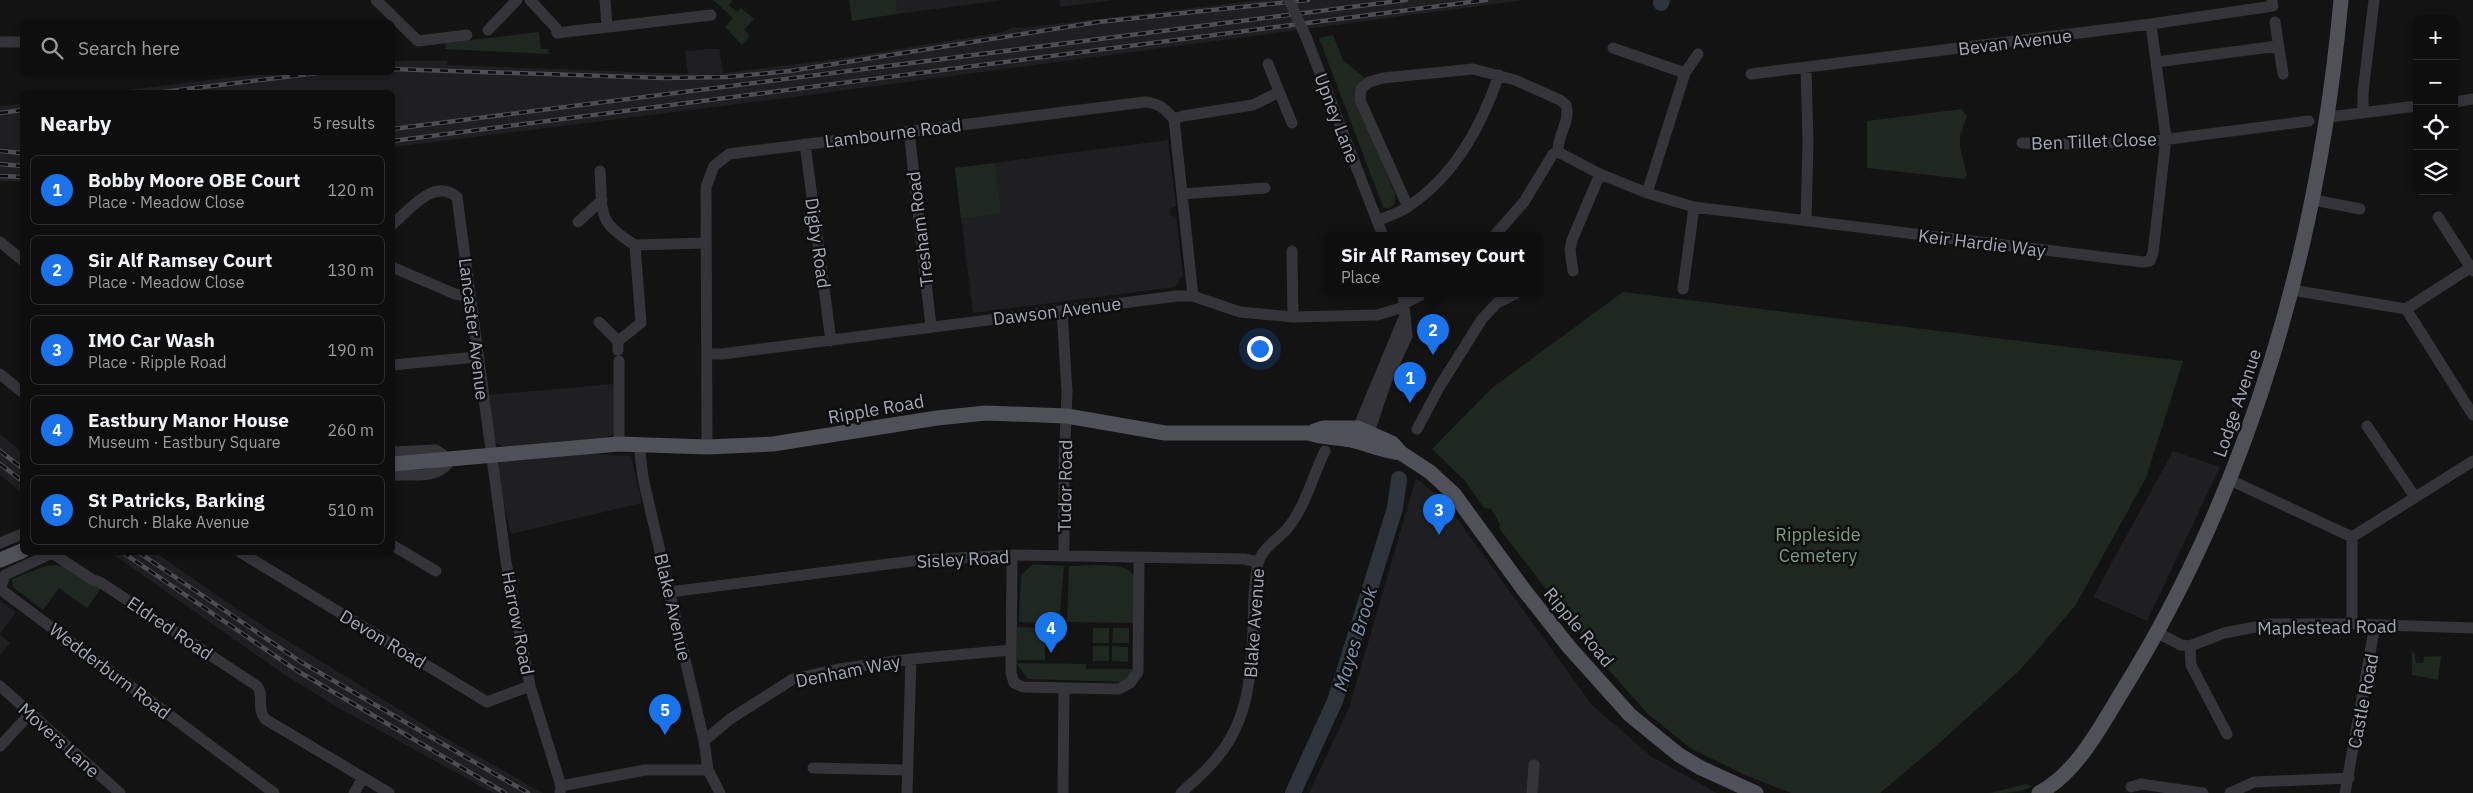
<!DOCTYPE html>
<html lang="en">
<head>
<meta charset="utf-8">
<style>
	:root { --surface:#0e0e0f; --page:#1c1c1d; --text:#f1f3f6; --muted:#9b9c9e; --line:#2e2e2f; --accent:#1a73e8 }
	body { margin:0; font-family:"IBM Plex Sans",sans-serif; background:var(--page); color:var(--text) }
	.controls { position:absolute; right:15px; top:15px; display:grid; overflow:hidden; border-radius:8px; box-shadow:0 2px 8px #0003 }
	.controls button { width:45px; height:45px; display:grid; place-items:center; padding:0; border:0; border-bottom:1px solid var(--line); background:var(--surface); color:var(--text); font:25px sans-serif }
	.you { position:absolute; left:1259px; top:348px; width:18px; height:18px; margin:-12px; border:4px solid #fff; border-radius:50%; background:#1a73e8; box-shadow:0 0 0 8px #1a73e833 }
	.badge { display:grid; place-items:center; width:32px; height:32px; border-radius:50%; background:var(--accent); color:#fff; font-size:16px; font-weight:700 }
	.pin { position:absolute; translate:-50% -41px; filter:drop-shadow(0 1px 2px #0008) }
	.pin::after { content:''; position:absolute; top:26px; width:18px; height:15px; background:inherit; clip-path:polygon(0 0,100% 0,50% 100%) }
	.popup { position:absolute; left:1324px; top:232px; width:218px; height:65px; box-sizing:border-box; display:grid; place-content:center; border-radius:8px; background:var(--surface); filter:drop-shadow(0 1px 4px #0005); font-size:16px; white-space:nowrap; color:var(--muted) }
	.popup b { font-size:19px; color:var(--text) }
	.popup::after { content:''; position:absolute; left:50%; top:100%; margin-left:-10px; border:10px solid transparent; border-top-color:var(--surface) }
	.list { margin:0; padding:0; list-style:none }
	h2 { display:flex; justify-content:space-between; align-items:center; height:65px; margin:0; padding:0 20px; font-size:21px }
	h2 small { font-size:16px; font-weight:400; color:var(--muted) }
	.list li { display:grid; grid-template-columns:32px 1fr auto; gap:15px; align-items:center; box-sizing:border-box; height:70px; margin:0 10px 10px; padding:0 10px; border:1px solid var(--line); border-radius:8px }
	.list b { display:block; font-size:19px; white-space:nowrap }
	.list p { margin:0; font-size:16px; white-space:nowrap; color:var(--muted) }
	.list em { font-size:16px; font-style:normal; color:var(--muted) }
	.icon { flex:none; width:28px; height:28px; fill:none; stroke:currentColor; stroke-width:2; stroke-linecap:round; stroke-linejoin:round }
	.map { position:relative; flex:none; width:2473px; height:793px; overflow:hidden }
	.search { position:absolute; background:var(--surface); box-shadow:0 2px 8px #0003; left:20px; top:20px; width:375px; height:55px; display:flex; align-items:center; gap:12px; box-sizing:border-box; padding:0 18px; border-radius:8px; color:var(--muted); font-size:19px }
	.panel { position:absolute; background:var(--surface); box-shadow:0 2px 8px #0003; left:20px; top:90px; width:375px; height:465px; border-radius:8px }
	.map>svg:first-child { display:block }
</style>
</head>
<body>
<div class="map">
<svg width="2473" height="793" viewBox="0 0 2473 793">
	<rect width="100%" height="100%" fill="#131314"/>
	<path fill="#1f1f21" d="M 896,0 L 1004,0 L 897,14 Z
		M 1059,0 L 1114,0 L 1060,7 Z
		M 1259,0 L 1525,0 L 793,97 L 393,147 L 392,92 L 110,92 L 267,73 L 392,72 L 393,61 L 447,61 L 447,65 L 688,74 L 685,51 L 708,49 L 719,49 L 723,73 L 838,59 L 1003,32 L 1013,27 L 1022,28 Z
		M 22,104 L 22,182 L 0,181 L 0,106 Z
		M 1168,140 L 1176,206 L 1170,209 L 1170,215 L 1176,217 L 1183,275 L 1175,287 L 973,313 L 955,168 Z
		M 614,384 L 615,430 L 612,435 L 604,438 L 504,447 L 496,443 L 492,435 L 488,395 Z
		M 0,434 L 22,452 L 22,493 L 0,475 Z
		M 2173,451 L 2220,467 L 2147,621 L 2093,597 Z
		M 576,453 L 631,456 L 642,503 L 511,534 L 498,479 L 498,465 L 501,461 Z
		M 1416,478 L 1445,502 L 1592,705 L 1652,757 L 1717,793 L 1309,793 L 1349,708 Z
		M 111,553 L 156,553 L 246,615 L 301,649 L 444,737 L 543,793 L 493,793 L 335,706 L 285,675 Z
		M 0,601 L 16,612 L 0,634 Z
		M 0,634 L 10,643 L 0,655 Z"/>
	<path fill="#1f2721" d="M 713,0 L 733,0 L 729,5 L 737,12 L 741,8 L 754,19 L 744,30 L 750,36 L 742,45 L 725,27 L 733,18 Z
		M 849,0 L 896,0 L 897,14 L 852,21 Z
		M 539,32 L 541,49 L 548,49 L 549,54 L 445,49 L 446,43 Z
		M 1333,35 L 1343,60 L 1365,78 L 1355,96 L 1395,194 L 1395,203 L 1389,209 L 1383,207 L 1319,38 Z
		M 1962,109 L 1967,116 L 1960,136 L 1960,147 L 1967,175 L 1964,179 L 1867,168 L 1867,121 Z
		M 995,163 L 1001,214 L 961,218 L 955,168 Z
		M 1623,292 L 2183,361 L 2146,478 L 2075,606 L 2020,670 L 1935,747 L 1880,793 L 1791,793 L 1745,775 L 1690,748 L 1647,713 L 1601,661 L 1499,528 L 1500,524 L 1491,509 L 1484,508 L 1465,481 L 1432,449 L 1492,388 Z
		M 1033,564 L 1064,566 L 1059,623 L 1019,622 L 1021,575 Z
		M 56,565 L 67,567 L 101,588 L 87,608 L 59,588 L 43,610 L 13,587 L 12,579 L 46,566 Z
		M 1069,566 C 1086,566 1126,560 1134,576 L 1133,623 L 1067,622 Z
		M 1017,627 L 1045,628 L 1045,660 L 1017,660 Z
		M 1093,628 L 1109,628 L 1109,643 L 1093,643 Z
		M 1113,628 L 1129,628 L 1129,643 L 1112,643 Z
		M 1093,646 L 1109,646 L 1109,661 L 1093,661 Z
		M 1112,646 L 1128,647 L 1128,662 L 1112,661 Z
		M 2412,650 L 2415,655 L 2416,663 L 2423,663 L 2424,657 L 2441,656 L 2438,680 L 2412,675 Z
		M 1016,663 L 1086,664 L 1086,669 L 1132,669 L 1133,675 L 1128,682 L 1028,679 Z
		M 2026,784 L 2032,786 C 2022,793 2003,793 1990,793 Z"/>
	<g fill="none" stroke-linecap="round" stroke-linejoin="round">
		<path stroke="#2d343c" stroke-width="16" d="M 1661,3 L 1662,0
			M 1293,793 L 1335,701 L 1395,508 L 1399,479"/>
		<path stroke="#343439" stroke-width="11" d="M 376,0 L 418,41 L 467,35
			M 530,0 L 556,28 L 557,33 L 711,15
			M 605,0 L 607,26
			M 2275,22 L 2283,74
			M 488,30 L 517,0
			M 1306,37 L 1383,236
			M 0,42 L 22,42
			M 1613,48 L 1685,73 L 1647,193
			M 2156,62 L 2278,46
			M 1268,64 L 1292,123
			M 1806,68 L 1808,142 L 1806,221
			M 1685,73 L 1698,54
			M 1751,74 L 2151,24 L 2273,6 L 2272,0
			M 2454,102 L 2473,99
			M 2363,113 L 2363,92 L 2374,0
			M 2329,117 L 2417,106
			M 1174,119 L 1183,116 L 1253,105 L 1279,92
			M 909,131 L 931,326
			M 2022,143 L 2075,144 L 2154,141 L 2309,121
			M 805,144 L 831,341
			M 1558,152 L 1600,174 L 1647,193 L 1694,207 L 2143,262 L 2150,261 L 2153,253 L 2166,138 L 2151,24
			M 600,171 C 603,214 596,221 635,245 L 641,323 L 618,341 L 618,350
			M 1182,194 L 1265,188
			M 2314,200 L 2360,209
			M 1408,207 L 1360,100 L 1361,89 L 1369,82 L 1383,78 L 1473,69 L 1515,80 L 1560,100 L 1566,105 C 1571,121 1557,135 1558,152
			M 2438,217 L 2473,271
			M 1377,221 C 1387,216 1400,213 1409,206 C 1455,175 1481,127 1499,75
			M 578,222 L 602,200
			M 392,225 C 408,211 434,177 457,197 L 506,562 L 530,686 L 561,786 L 560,793
			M 1494,236 L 1524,202 L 1553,154 L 1558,152
			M 0,242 L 22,260
			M 635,245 L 705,243
			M 1292,251 L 1293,317
			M 392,267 L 455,294 L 469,297
			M 1573,271 L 1570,250 L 1572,240 L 1600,174
			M 1683,289 L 1694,207
			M 2292,290 L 2406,309
			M 1404,304 L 1423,294
			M 2406,309 L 2473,415
			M 2406,309 L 2473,266
			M 1062,311 L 1067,392 L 1064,469 L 1064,556
			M 599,322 L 618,341
			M 707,354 L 722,354 L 1177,296 L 1193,296 L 1240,312 L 1293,317 L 1377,315 L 1404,307
			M 392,365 L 477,357
			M 0,374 L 22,392
			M 2367,426 L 2415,497
			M 1358,428 L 1403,320
			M 1417,429 L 1440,386 L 1482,319 L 1497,303 L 1515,294
			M 1369,432 L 1386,382 L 1407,336 L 1403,294
			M 619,444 L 619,361
			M 639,445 L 643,478 L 704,741 L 708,770 L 720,793
			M 707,447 L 706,187 L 714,166 L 729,154 L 1145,102 C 1159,103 1165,109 1174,119 L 1193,296
			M 392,452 L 436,450 L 450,460 C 439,480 412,474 392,475
			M 2230,480 L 2352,537
			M 2352,537 L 2473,461
			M 0,543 L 22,534
			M 392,545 L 436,571
			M 240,552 L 487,702 L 530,686
			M 52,553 L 93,580 L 100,582 L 257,686 C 265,696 256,708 265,719 L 389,793
			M 52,553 L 5,575 L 1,587 L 4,592 L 274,793
			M 1012,555 L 1011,673 L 1014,683 L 1023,687 L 1119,689 L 1130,683 L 1138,672 L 1139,559
			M 670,592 L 920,560 L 1012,555 L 1244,559 L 1258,562
			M 2352,624 L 2352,537
			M 2156,632 L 2181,645 L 2190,646 L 2224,633 L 2271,624 L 2352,624 L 2473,628
			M 2190,646 L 2191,665 L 2227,734
			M 0,686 L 120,793
			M 704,741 L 730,719 L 793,679 L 839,669 L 911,659 L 1011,650
			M 0,746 L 30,714
			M 813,768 L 907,770
			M 561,786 L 645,770 L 708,770
			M 2131,787 L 2141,784 L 2203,793
			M 354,793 L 363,778
			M 907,793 L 911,659
			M 1063,793 L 1064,688
			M 1181,793 C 1194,781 1209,769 1219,755 C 1249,718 1251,674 1253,629 C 1254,607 1253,585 1258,564 C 1261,549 1277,540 1287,529 C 1306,506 1312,477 1325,451
			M 1532,793 L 1534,765
			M 2230,793 L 2254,782 L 2349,778
			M 2345,793 L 2375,625"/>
		<path stroke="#505158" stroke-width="15" d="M 1314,431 L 1323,428 L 1358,428 L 1392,443 L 1401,453 L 1430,472 L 1454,494 L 1524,590 L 1569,647 L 1630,715 L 1679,755 L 1701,768 L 1756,793
			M 392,464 L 619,444 L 707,447 L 773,444 L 937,418 L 986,413 L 1067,416 L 1165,433 L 1308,433 C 1322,438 1336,437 1351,440 C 1368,444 1384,451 1401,453
			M 0,560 L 22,551
			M 2039,793 C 2077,773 2101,726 2123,690 C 2252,482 2319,242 2341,0"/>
		<defs>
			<path id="rail" d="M 392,69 L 664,78 L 727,77 L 790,71 L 1098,22 L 1308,0
				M 163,92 L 326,72
				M 0,113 L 22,110
				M 392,129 L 1406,0
				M 392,141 L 1486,0
				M 0,151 L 22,153
				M 0,164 L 22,166
				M 0,176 L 22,177
				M 0,451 L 22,468
				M 0,464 L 22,481
				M 122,552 L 296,670 L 505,793
				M 138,552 L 301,662 L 528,793"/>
		</defs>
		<use href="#rail" stroke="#4d4e54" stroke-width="4.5"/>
		<use href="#rail" stroke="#0e0e0f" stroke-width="2.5" stroke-dasharray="8" stroke-linecap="butt"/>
		<path stroke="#343439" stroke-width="11" d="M 1289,0 L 1306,37"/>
	</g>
	<g text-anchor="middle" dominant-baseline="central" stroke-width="5" stroke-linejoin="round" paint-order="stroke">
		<g font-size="18" fill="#a5a8b4" stroke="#0e0e0f">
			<text transform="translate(2015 42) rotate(-7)">Bevan Avenue</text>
			<text transform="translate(1337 118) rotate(69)">Upney Lane</text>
			<text transform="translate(893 133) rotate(-7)">Lambourne Road</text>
			<text transform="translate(2094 141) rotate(-2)">Ben Tillet Close</text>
			<text transform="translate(920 229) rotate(-97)">Tresham Road</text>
			<text transform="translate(818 243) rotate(82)">Digby Road</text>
			<text transform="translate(1982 243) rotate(7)">Keir Hardie Way</text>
			<text transform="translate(1057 311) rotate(-7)">Dawson Avenue</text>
			<text transform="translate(474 329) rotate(83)">Lancaster Avenue</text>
			<text transform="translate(2237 403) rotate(-71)">Lodge Avenue</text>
			<text transform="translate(876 409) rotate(-10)">Ripple Road</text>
			<text transform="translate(1065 486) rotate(-89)">Tudor Road</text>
			<text transform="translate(963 559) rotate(-3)">Sisley Road</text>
			<text transform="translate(673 607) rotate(77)">Blake Avenue</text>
			<text transform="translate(518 623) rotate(79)">Harrow Road</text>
			<text transform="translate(1254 623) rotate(-86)">Blake Avenue</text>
			<text transform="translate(1579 627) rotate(50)">Ripple Road</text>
			<text transform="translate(2327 627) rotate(-1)">Maplestead Road</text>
			<text transform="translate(170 628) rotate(34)">Eldred Road</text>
			<text transform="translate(383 639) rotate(31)">Devon Road</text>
			<text transform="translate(110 671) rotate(37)">Wedderburn Road</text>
			<text transform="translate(848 671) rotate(-11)">Denham Way</text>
			<text transform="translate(2363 701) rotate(-79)">Castle Road</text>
			<text transform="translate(59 740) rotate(42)">Movers Lane</text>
		</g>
		<g font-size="18" fill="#7d9e82" stroke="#0e0e0f">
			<text x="1818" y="534">Rippleside<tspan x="1818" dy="21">Cemetery</tspan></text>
		</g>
		<g font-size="19" font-style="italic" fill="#7d92ae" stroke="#0e0e0f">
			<text transform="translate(1355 639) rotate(-73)">Mayes Brook</text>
		</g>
	</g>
</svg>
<div class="controls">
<button>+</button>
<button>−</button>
<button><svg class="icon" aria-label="locate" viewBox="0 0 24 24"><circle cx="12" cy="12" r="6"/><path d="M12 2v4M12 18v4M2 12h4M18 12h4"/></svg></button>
<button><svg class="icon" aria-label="layers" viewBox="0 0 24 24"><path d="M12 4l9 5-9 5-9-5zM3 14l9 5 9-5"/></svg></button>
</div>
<div class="you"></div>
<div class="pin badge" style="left:1410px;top:403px">1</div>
<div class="pin badge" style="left:1433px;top:355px">2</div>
<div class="popup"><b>Sir Alf Ramsey Court</b>Place</div>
<div class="pin badge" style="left:1439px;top:535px">3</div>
<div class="pin badge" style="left:1051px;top:653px">4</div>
<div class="pin badge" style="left:665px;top:735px">5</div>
<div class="search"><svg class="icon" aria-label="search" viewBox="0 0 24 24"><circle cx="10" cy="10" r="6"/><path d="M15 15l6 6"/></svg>Search here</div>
<section class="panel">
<h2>Nearby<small>5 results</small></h2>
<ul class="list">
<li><span class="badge">1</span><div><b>Bobby Moore OBE Court</b><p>Place · Meadow Close</p></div><em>120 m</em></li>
<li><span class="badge">2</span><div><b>Sir Alf Ramsey Court</b><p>Place · Meadow Close</p></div><em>130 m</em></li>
<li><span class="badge">3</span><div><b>IMO Car Wash</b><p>Place · Ripple Road</p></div><em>190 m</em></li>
<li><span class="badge">4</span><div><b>Eastbury Manor House</b><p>Museum · Eastbury Square</p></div><em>260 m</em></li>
<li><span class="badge">5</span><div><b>St Patricks, Barking</b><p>Church · Blake Avenue</p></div><em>510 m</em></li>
</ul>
</section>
</div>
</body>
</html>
